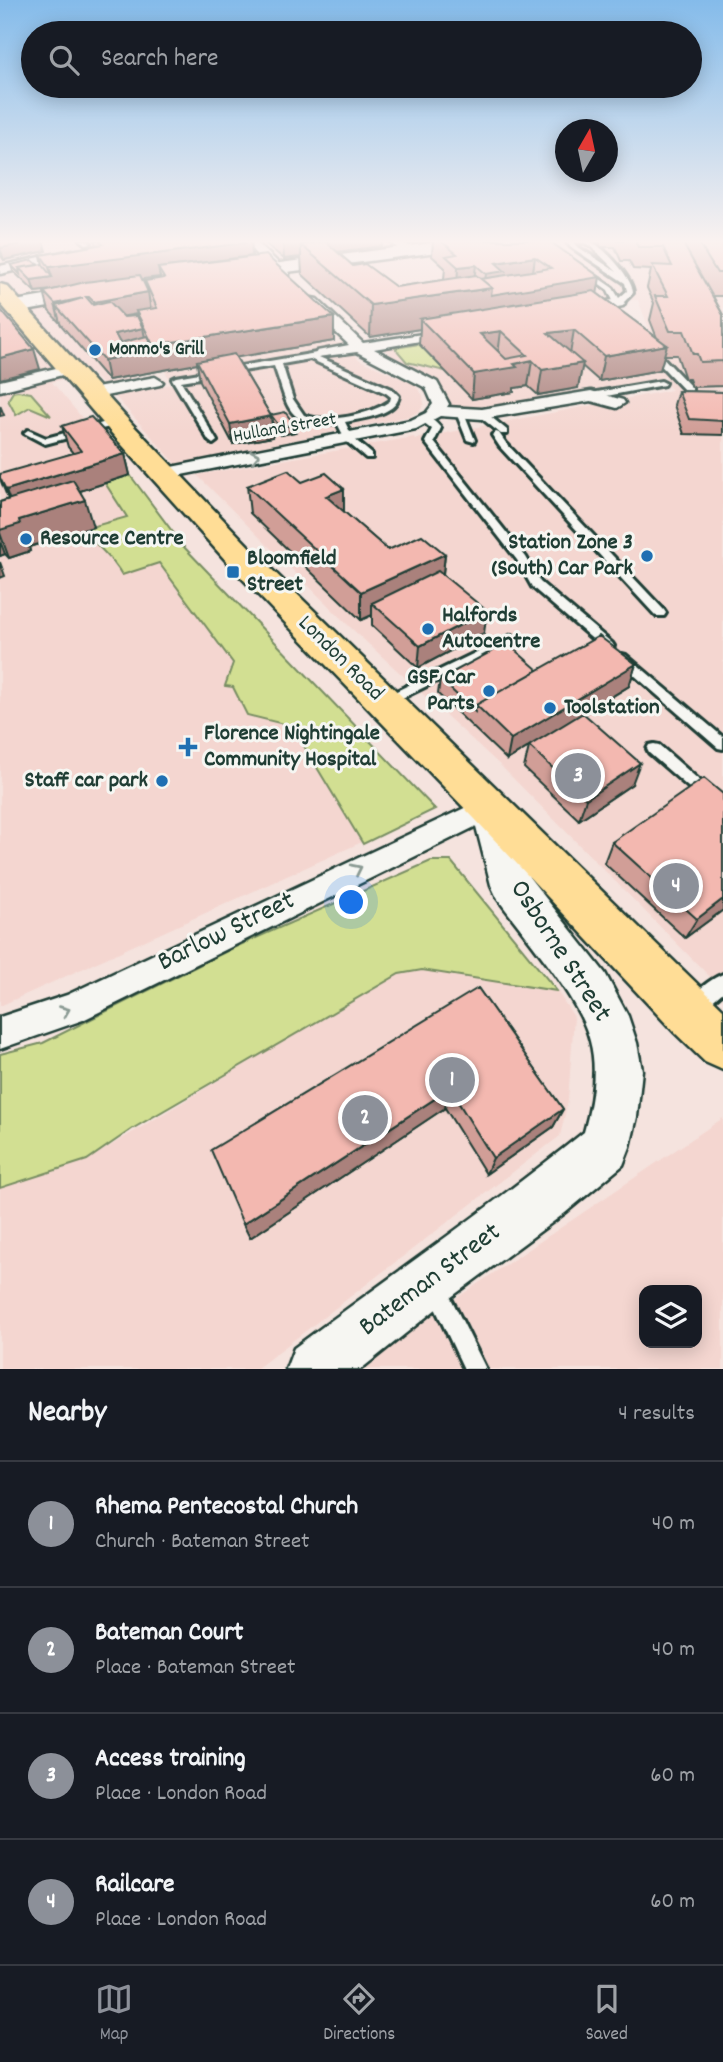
<!DOCTYPE html>
<html lang="en">
<head>
<meta charset="utf-8">
<style>
	:root { --surface:#171b24; --page:#20242c; --text:#f1f3f6; --muted:#9ea1a6; --line:#363941; --accent:#8c9099 }
	body { margin:0; font-family:Dekko,sans-serif; background:var(--page); color:var(--text) }
	.controls { position:absolute; right:21px; bottom:21px; display:grid; overflow:hidden; border-radius:14px; box-shadow:0 4px 18px #0003 }
	.controls button { width:63px; height:63px; display:grid; place-items:center; padding:0; border:0; border-bottom:2px solid var(--line); background:var(--surface); color:var(--text); font:35px sans-serif }
	.compass { position:absolute; left:555px; top:119px; width:63px; height:63px; border-radius:50%; background:var(--surface); box-shadow:0 4px 18px #0003; rotate:9deg }
	.you { position:absolute; left:352px; top:903px; width:24px; height:24px; margin:-18px; border:5px solid #fff; border-radius:50%; background:#1a73e8; box-shadow:0 0 0 10px #1a73e833 }
	.badge { display:grid; place-items:center; width:46px; height:46px; border-radius:50%; background:var(--accent); color:#fff; font-size:23px; font-weight:700 }
	.pin { position:absolute; translate:-50% -50%; border:4px solid #fff; box-shadow:0 2px 7px #0006 }
	.list { margin:0; padding:0; list-style:none }
	h2 { display:flex; justify-content:space-between; align-items:center; height:91px; margin:0; padding:0 28px; font-size:30px }
	h2 small { font-size:23px; font-weight:400; color:var(--muted) }
	.list li { display:grid; grid-template-columns:46px 1fr auto; gap:21px; align-items:center; box-sizing:border-box; height:126px; padding:0 28px; border-top:2px solid var(--line) }
	.list b { display:block; font-size:26px; white-space:nowrap }
	.list p { margin:0; font-size:23px; white-space:nowrap; color:var(--muted) }
	.list em { font-size:23px; font-style:normal; color:var(--muted) }
	.icon { flex:none; width:38px; height:38px; fill:none; stroke:currentColor; stroke-width:2; stroke-linecap:round; stroke-linejoin:round }
	.map { position:relative; flex:none; width:723px; height:1369px; overflow:hidden }
	.search { position:absolute; background:var(--surface); box-shadow:0 4px 18px #0003; left:21px; right:21px; top:21px; height:77px; display:flex; align-items:center; gap:18px; box-sizing:border-box; padding:0 24px; border-radius:38px; color:var(--muted); font-size:26px }
	.sheet { height:595px; background:var(--surface) }
	nav { display:flex; justify-content:space-around; align-items:center; box-sizing:border-box; height:98px; border-top:2px solid var(--line); background:var(--surface); font-size:19px; color:var(--muted) }
	nav a { display:grid; justify-items:center; gap:4px }
	nav .on { color:var(--accent) }
	.map>svg:first-child { display:block }
</style>
</head>
<body>
<div class="map">
<svg width="723" height="1369" viewBox="0 0 723 1369">
	<rect width="100%" height="100%" fill="#f5e3de"/>
	<filter id="ink" filterUnits="userSpaceOnUse"><feTurbulence type="fractalNoise" baseFrequency=".0143" numOctaves="2"/><feDisplacementMap in="SourceGraphic" scale="14" xChannelSelector="R" yChannelSelector="G"/><feConvolveMatrix kernelMatrix="1 2 1 2 8 2 1 2 1" color-interpolation-filters="sRGB"/></filter>
	<g filter="url(#ink)">
		<path fill="#f4d6d0" fill-rule="evenodd" d="M 0,240 L 117,240 L 74,250 L 141,240 L 481,240 L 277,268 L 268,277 L 337,343 L 341,342 L 360,360 L 414,384 L 423,395 L 424,404 L 420,411 L 410,416 L 177,465 L 113,394 L 173,384 L 145,341 L 158,370 L 104,386 L 90,373 L 52,382 L 130,475 L 184,547 L 435,809 L 0,1006 Z
			M 518,240 L 723,240 L 723,990 L 502,767 L 350,627 L 197,475 L 414,437 L 415,439 L 672,390 L 667,385 L 665,377 L 461,415 L 374,340 L 487,321 L 398,316 L 338,266 ZM 602,299 L 638,300 L 663,366 Z
			M 407,966 L 557,991 L 574,1017 L 568,1101 L 560,1136 L 256,1369 L 0,1369 L 0,1188 L 87,1160 Z
			M 723,1118 L 723,1369 L 360,1369 L 393,1341 ZM 644,1290 L 697,1290 L 697,1343 L 644,1343 Z"/>
		<path fill="#d2df92" stroke="#788e63" stroke-width="2" d="M 419,344 L 445,371 L 407,362 L 395,348 Z
			M 18,391 L 31,393 L 51,416 L 30,407 L 16,415 L 8,400 L 13,392 Z
			M 130,475 L 184,547 L 435,809 L 363,844 L 292,726 L 247,715 L 233,687 L 225,686 L 233,663 L 159,563 L 122,575 C 112,556 96,547 84,529 L 127,517 L 105,483 Z
			M 431,861 L 451,861 L 557,991 L 422,970 L 399,974 L 132,1129 L 87,1160 L 0,1188 L 0,1054 L 43,1043 L 233,948 Z"/>
		<g fill="none" stroke-linecap="round" stroke-linejoin="round">
			<defs>
				<path id="lane" d="M 81,240 L 87,240 L 91,243 L 86,244 Z
					M 570,240 C 577,240 586,238 592,242 C 606,249 633,279 633,293 L 621,305 L 615,305 L 608,290 L 583,272 L 588,271 L 613,288 L 619,298 L 627,291 L 625,283 L 571,247 L 567,243 ZM 575,242 L 585,243 L 591,246 L 617,272 L 575,245 Z
					M 649,349 L 655,349 L 692,388 L 692,392 L 686,392 L 649,353 Z
					M 322,352 L 326,354 L 319,357 L 392,389 L 399,396 C 396,415 361,419 345,422 L 353,438 L 372,454 L 372,458 L 366,458 L 346,441 L 337,423 C 284,427 289,406 274,366 L 181,381 L 217,441 L 213,444 L 209,441 L 172,379 L 176,377 ZM 310,359 L 386,393 L 391,397 L 390,401 C 370,415 327,424 304,415 L 293,399 L 282,364 Z
					M 661,381 L 665,383 L 664,385 L 591,399 L 587,396 L 591,393 Z
					M 479,412 L 485,412 L 507,430 L 507,434 L 501,434 L 479,416 Z
					M 458,413 L 465,415 L 475,440 L 474,442 L 467,440 L 457,415 Z
					M 423,418 C 430,416 437,423 441,428 L 434,442 L 526,557 L 540,582 L 612,643 L 614,646 L 612,649 L 604,649 L 532,587 L 517,560 L 425,442 L 432,429 L 423,422 Z
					M 114,420 L 118,423 L 117,425 L 45,444 L 24,433 L 28,430 L 46,438 Z
					M 496,432 L 499,433 L 506,443 L 664,610 L 666,613 L 664,616 L 656,616 L 500,447 L 492,435 Z
					M 512,635 L 518,639 L 516,642 L 390,704 L 382,704 L 380,701 L 382,698 Z
					M 622,654 L 626,655 L 723,737 L 723,749 L 718,748 L 618,661 L 616,658 Z
					M 654,744 L 659,745 L 723,801 L 723,815 L 718,813 L 649,753 L 647,749 L 649,745 Z
					M 723,974 L 723,992 L 702,1010 L 696,1012 L 690,1010 L 688,1004 C 693,992 711,979 723,974 Z
					M 437,1281 L 444,1284 L 486,1369 L 464,1369 L 427,1291 L 430,1284 Z"/>
				<path id="street" d="M 242,240 L 254,240 L 289,273 L 289,279 L 281,279 Z
					M 388,240 L 401,240 L 415,251 L 405,254 Z
					M 72,250 L 76,251 L 76,257 L 0,274 L 0,266 Z
					M 312,298 L 317,299 L 363,343 L 455,329 L 455,335 L 374,349 L 437,382 L 449,404 L 447,407 L 482,409 L 591,391 L 623,400 L 625,403 L 617,408 L 591,401 L 482,419 L 440,416 L 416,429 L 161,479 L 155,478 L 152,474 L 155,470 L 161,469 L 411,420 L 426,413 L 433,404 L 426,388 L 357,352 L 317,357 L 315,354 L 317,351 L 349,345 L 307,305 L 305,302 Z
					M 618,299 L 625,303 L 623,306 L 580,314 L 573,310 L 580,306 Z
					M 69,365 L 76,369 L 74,372 L 0,391 L 0,381 Z
					M 155,377 L 163,382 L 160,385 L 91,399 L 83,394 L 91,389 Z
					M 490,796 L 499,799 L 503,807 L 499,815 L 83,1020 L 0,1049 L 0,1017 L 67,995 Z"/>
				<path id="secondary" d="M 454,240 L 498,240 L 489,245 L 235,279 L 226,274 L 235,269 Z
					M 92,288 L 99,290 L 102,294 L 99,298 L 15,313 L 5,307 L 15,301 Z
					M 490,791 L 503,796 L 529,877 L 605,973 L 628,1016 L 637,1043 L 642,1070 L 637,1117 L 630,1147 L 623,1165 L 565,1213 L 450,1298 L 361,1369 L 286,1369 L 294,1348 C 391,1276 491,1207 584,1132 C 592,1103 598,1070 590,1041 C 580,999 524,935 497,898 L 491,885 L 471,807 L 477,796 Z"/>
				<path id="primary" d="M 0,284 L 7,286 L 132,424 L 261,559 L 723,1009 L 723,1070 L 705,1062 L 675,1033 L 475,819 L 238,574 L 114,436 L 0,303 Z"/>
			</defs>
			<use href="#lane" stroke="#1f3d34" stroke-width="6"/>
			<use href="#street" stroke="#1f3d34" stroke-width="5"/>
			<use href="#secondary" stroke="#1f3d34" stroke-width="5"/>
			<use href="#primary" stroke="#1f3d34" stroke-width="5"/>
			<use href="#lane" fill="#f6f6f2" fill-rule="evenodd"/>
			<use href="#street" fill="#f6f6f2" fill-rule="evenodd"/>
			<use href="#secondary" fill="#f6f6f2" fill-rule="evenodd"/>
			<use href="#primary" fill="#ffdd96" fill-rule="evenodd"/>
		</g>
		<path fill="#d19e97" stroke="#1f3d34" stroke-width="2" fill-rule="evenodd" d="M 0,240 L 46,251 L 4,260 L 0,255 Z
			M 95,240 L 122,240 L 123,241 L 130,240 L 251,240 L 252,256 L 334,317 L 334,341 L 236,357 L 271,416 L 273,437 L 233,444 L 200,381 L 197,364 L 108,380 L 61,325 L 60,323 L 49,311 L 44,292 L 55,290 L 35,292 L 13,271 L 11,265 L 43,265 L 41,255 L 97,245 ZM 160,277 L 160,279 L 145,281 L 145,286 L 142,279 ZM 137,314 L 137,316 L 124,317 L 123,316 Z
			M 261,240 L 382,240 L 382,246 L 337,252 L 353,266 L 396,287 L 445,280 L 444,279 L 445,268 L 432,256 L 433,240 L 548,240 L 597,293 L 657,338 L 650,320 L 654,303 L 647,288 L 651,270 L 633,269 L 629,261 L 621,261 L 615,247 L 601,247 L 598,240 L 723,240 L 723,296 L 713,296 L 723,315 L 723,386 L 692,387 L 689,379 L 685,379 L 677,355 L 664,355 L 660,370 L 599,381 L 582,366 L 578,388 L 538,395 L 528,386 L 514,388 L 514,392 L 472,399 L 419,344 L 420,329 L 370,337 L 302,274 L 301,257 L 284,259 Z
			M 678,391 L 723,392 L 723,435 L 684,434 L 674,405 Z
			M 271,415 L 295,432 L 281,435 L 272,422 Z
			M 62,426 L 125,454 L 130,475 L 80,491 L 93,527 L 29,547 L 30,551 L 9,558 L 5,554 L 0,556 L 0,502 L 8,499 L 0,479 L 73,453 L 68,447 Z
			M 302,482 L 344,512 L 388,550 L 445,554 L 443,575 L 484,633 L 418,668 L 372,625 L 372,615 L 361,620 L 250,513 L 247,486 Z
			M 636,664 L 629,686 L 584,714 L 632,784 L 579,820 L 524,768 L 529,747 L 507,760 L 438,694 L 440,679 L 538,670 Z
			M 723,794 L 723,910 L 685,938 L 604,863 L 612,842 Z
			M 478,988 L 563,1109 L 553,1127 L 486,1174 L 445,1108 L 250,1238 Z"/>
		<path fill="#aa817b" stroke="#1f3d34" stroke-width="2" d="M 40,240 L 43,240 L 46,251 L 4,260 L 0,248 Z
			M 238,240 L 251,240 L 252,256 L 158,268 L 160,277 L 35,292 L 31,280 L 52,277 L 49,267 Z
			M 297,240 L 382,240 L 382,246 L 313,255 L 301,245 L 301,257 L 284,259 L 283,241 Z
			M 535,257 L 532,279 L 600,277 L 596,301 L 420,319 L 420,329 L 370,337 L 371,305 L 484,289 L 486,274 L 496,263 Z
			M 476,265 L 473,288 L 457,290 L 458,267 Z
			M 148,292 L 151,311 L 136,311 L 137,314 L 98,321 L 94,302 Z
			M 83,298 L 56,306 L 60,323 L 55,304 Z
			M 334,317 L 334,341 L 198,364 L 197,361 L 197,364 L 108,380 L 104,360 L 154,350 L 153,345 Z
			M 143,328 L 147,347 L 119,354 L 115,334 Z
			M 574,330 L 570,354 L 548,333 Z
			M 501,331 L 498,355 L 480,334 Z
			M 667,345 L 660,370 L 599,381 L 604,356 Z
			M 34,349 L 40,369 L 0,379 L 0,358 Z
			M 532,360 L 528,386 L 514,388 L 514,392 L 472,399 L 474,374 Z
			M 583,363 L 578,388 L 538,395 L 542,370 Z
			M 0,405 L 4,415 L 0,416 Z
			M 271,416 L 273,437 L 233,444 L 230,424 Z
			M 294,424 L 295,432 L 281,435 L 280,427 Z
			M 125,454 L 130,475 L 14,512 L 6,490 Z
			M 344,489 L 344,516 L 326,496 Z
			M 85,500 L 93,527 L 29,547 L 30,551 L 9,558 L 0,533 L 0,530 L 19,520 Z
			M 0,541 L 5,554 L 0,556 Z
			M 445,554 L 442,581 L 372,603 L 372,615 L 361,620 L 361,592 Z
			M 0,562 L 5,576 L 0,578 Z
			M 487,611 L 484,633 L 418,668 L 420,646 Z
			M 636,664 L 629,686 L 507,760 L 511,739 Z
			M 640,763 L 632,784 L 579,820 L 586,799 Z
			M 723,899 L 723,910 L 685,938 L 697,919 Z
			M 450,1089 L 445,1108 L 250,1238 L 243,1224 Z
			M 563,1109 L 553,1127 L 486,1174 L 493,1158 Z"/>
		<path fill="#f3b8b0" stroke="#1f3d34" stroke-width="2" fill-rule="evenodd" d="M 0,240 L 40,240 L 0,248 Z
			M 99,240 L 122,240 L 123,241 L 130,240 L 241,240 L 245,243 L 49,267 L 41,255 L 103,244 Z
			M 440,240 L 548,240 L 600,277 L 491,295 L 492,288 L 481,279 L 551,268 L 535,257 L 496,263 L 505,271 L 486,274 L 476,265 L 458,267 L 446,256 L 457,254 Z
			M 635,240 L 681,240 L 723,315 L 723,361 L 700,362 L 697,354 L 693,354 L 684,331 L 670,331 L 655,296 L 668,296 L 652,265 L 672,266 L 663,247 L 638,247 Z
			M 697,240 L 720,240 L 723,244 L 723,273 L 717,273 Z
			M 325,241 L 353,266 L 365,264 L 396,287 L 476,275 L 492,288 L 371,305 L 301,245 Z
			M 266,255 L 334,317 L 153,345 L 136,311 L 157,308 L 145,281 L 164,278 L 158,268 Z
			M 32,260 L 38,265 L 19,268 L 20,274 L 11,265 Z
			M 42,264 L 52,277 L 31,280 L 19,268 Z
			M 140,275 L 148,292 L 94,302 L 89,297 L 86,297 L 93,305 L 109,301 L 124,317 L 137,316 L 143,328 L 115,334 L 120,343 L 147,336 L 154,350 L 104,360 L 56,306 L 83,298 L 55,304 L 44,292 L 85,282 Z
			M 594,291 L 667,345 L 604,356 L 574,330 L 548,333 L 583,363 L 542,370 L 532,360 L 514,364 L 517,367 L 474,374 L 420,319 ZM 501,331 L 527,355 L 506,359 L 480,334 Z
			M 0,309 L 34,349 L 0,358 Z
			M 234,354 L 271,416 L 230,424 L 197,361 Z
			M 678,391 L 723,392 L 723,421 L 689,419 Z
			M 285,412 L 294,424 L 280,427 L 271,415 Z
			M 91,417 L 125,454 L 6,490 L 0,478 L 0,474 L 81,451 L 62,426 Z
			M 288,470 L 302,482 L 326,473 L 344,489 L 326,496 L 388,550 L 422,535 L 445,554 L 361,592 L 247,486 Z
			M 73,480 L 85,500 L 19,520 L 20,524 L 0,530 L 0,502 Z
			M 438,571 L 487,611 L 420,646 L 372,603 Z
			M 599,636 L 636,664 L 511,739 L 476,705 Z
			M 507,643 L 538,670 L 476,705 L 475,712 L 440,679 Z
			M 583,713 L 640,763 L 586,799 L 529,746 Z
			M 704,778 L 723,794 L 723,899 L 697,919 L 612,842 Z
			M 478,988 L 563,1109 L 493,1158 L 450,1089 L 243,1224 L 211,1150 Z"/>
		<defs><path id="oneway-chevron" d="M-2-3.5L2.5 0L-2 3.5" fill="none" stroke-width="1.6" stroke-linecap="round" stroke-linejoin="round" transform="scale(1.75)"/></defs>
		<g stroke="#8a9a93">
			<use href="#oneway-chevron" transform="translate(255 456) rotate(-10)"/>
			<use href="#oneway-chevron" transform="translate(357 869) rotate(-26)"/>
			<use href="#oneway-chevron" transform="translate(65 1011) rotate(-22)"/>
		</g>
	</g>
	<linearGradient id="sky" x2="0" y2="1"><stop stop-color="#84bbea"/><stop offset="0.56" stop-color="#faf2f0"/><stop offset="1" stop-color="#faf2f0" stop-opacity="0"/></linearGradient>
	<rect width="723" height="431" fill="url(#sky)"/>
	<g fill="#1f6fb2" stroke="#f6f6f2" stroke-width="2.5">
		<circle cx="95" cy="350" r="7"/>
		<circle cx="26" cy="539" r="7"/>
		<circle cx="647" cy="556" r="7"/>
		<rect x="226" y="565" width="14" height="14" rx="3.5"/>
		<circle cx="428" cy="629" r="7"/>
		<circle cx="489" cy="691" r="7"/>
		<circle cx="550" cy="708" r="7"/>
		<path d="M184.5 736.5h7v7h7v7h-7v7h-7v-7h-7v-7h7z"/>
		<circle cx="162" cy="781" r="7"/>
	</g>
	<g text-anchor="middle" dominant-baseline="central" stroke-width="6" stroke-linejoin="round" paint-order="stroke">
		<g font-size="19" font-weight="bold" fill="#1f3d34" stroke="#f6f6f2" text-anchor="start">
			<text x="109" y="350">Monmo's Grill</text>
		</g>
		<g font-size="19" fill="#1f3d34" stroke="#f6f6f2">
			<text transform="translate(285 429) rotate(-10)">Hulland Street</text>
		</g>
		<g font-size="23" font-weight="bold" fill="#1f3d34" stroke="#f6f6f2" text-anchor="start">
			<text x="40" y="539">Resource Centre</text>
			<text x="633" y="543" text-anchor="end">Station Zone 3<tspan x="633" dy="26">(South) Car Park</tspan></text>
			<text x="247" y="559">Bloomfield<tspan x="247" dy="26">Street</tspan></text>
			<text x="442" y="616">Halfords<tspan x="442" dy="26">Autocentre</tspan></text>
			<text x="475" y="678" text-anchor="end">GSF Car<tspan x="475" dy="26">Parts</tspan></text>
			<text x="564" y="708">Toolstation</text>
			<text x="204" y="734">Florence Nightingale<tspan x="204" dy="26">Community Hospital</tspan></text>
			<text x="148" y="781" text-anchor="end">Staff car park</text>
		</g>
		<g font-size="23" fill="#1f3d34" stroke="#f6f6f2">
			<text transform="translate(340 659) rotate(45)">London Road</text>
		</g>
		<g font-size="28" fill="#1f3d34" stroke="#f6f6f2">
			<text transform="translate(227 933) rotate(-26)">Barlow Street</text>
			<text transform="translate(559 952) rotate(57)">Osborne Street</text>
			<text transform="translate(431 1281) rotate(-37)">Bateman Street</text>
		</g>
	</g>
</svg>
<div class="controls">
<button><svg class="icon" aria-label="layers" viewBox="0 0 24 24"><path d="M12 4l9 5-9 5-9-5zM3 14l9 5 9-5"/></svg></button>
</div>
<svg class="compass" viewBox="-18 -18 36 36"><path d="M0-13l5 13h-10z" fill="#e53935"/><path d="M0 13l5-13h-10z" fill="#9ea1a6"/></svg>
<div class="you"></div>
<div class="pin badge" style="left:452px;top:1080px">1</div>
<div class="pin badge" style="left:365px;top:1118px">2</div>
<div class="pin badge" style="left:578px;top:776px">3</div>
<div class="pin badge" style="left:676px;top:886px">4</div>
<div class="search"><svg class="icon" aria-label="search" viewBox="0 0 24 24"><circle cx="10" cy="10" r="6"/><path d="M15 15l6 6"/></svg>Search here</div>
</div>
<section class="sheet">
<h2>Nearby<small>4 results</small></h2>
<ul class="list">
<li><span class="badge">1</span><div><b>Rhema Pentecostal Church</b><p>Church · Bateman Street</p></div><em>40 m</em></li>
<li><span class="badge">2</span><div><b>Bateman Court</b><p>Place · Bateman Street</p></div><em>40 m</em></li>
<li><span class="badge">3</span><div><b>Access training</b><p>Place · London Road</p></div><em>60 m</em></li>
<li><span class="badge">4</span><div><b>Railcare</b><p>Place · London Road</p></div><em>60 m</em></li>
</ul>
</section>
<nav>
<a class="on"><svg class="icon" aria-label="map" viewBox="0 0 24 24"><path d="M3 6l6-2 6 2 6-2v14l-6 2-6-2-6 2zM9 4v14M15 6v14"/></svg>Map</a>
<a><svg class="icon" aria-label="directions" viewBox="0 0 24 24"><path d="M12 3l9 9-9 9-9-9zM9 14v-3h6M13 9l2 2-2 2"/></svg>Directions</a>
<a><svg class="icon" aria-label="saved" viewBox="0 0 24 24"><path d="M7 4h10v16l-5-4-5 4z"/></svg>Saved</a>
</nav>
</body>
</html>
